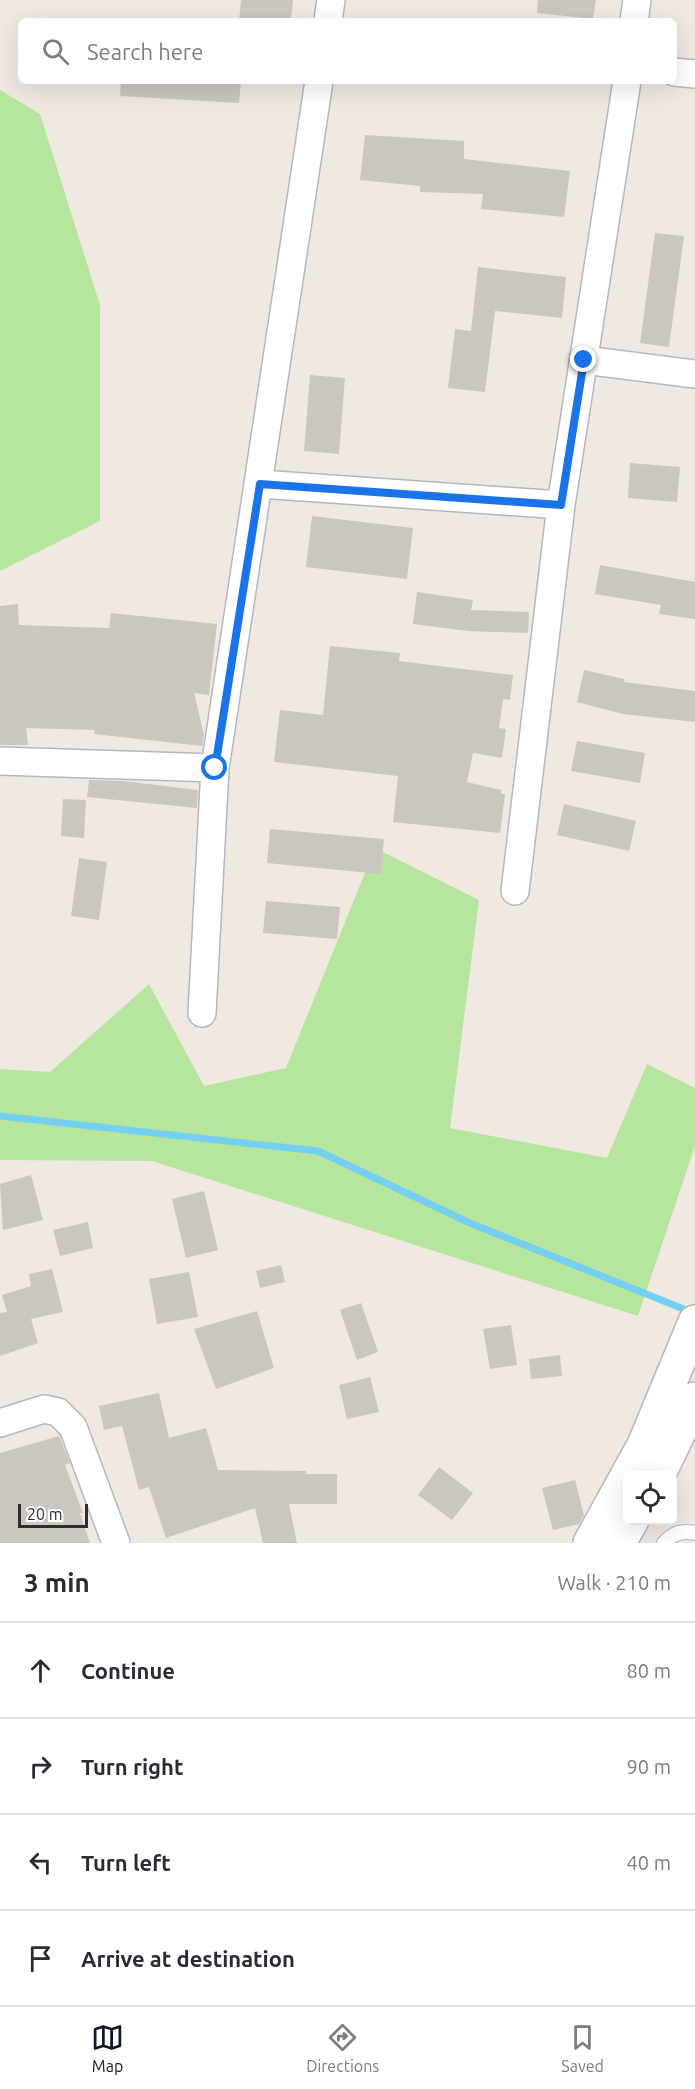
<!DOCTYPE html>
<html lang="en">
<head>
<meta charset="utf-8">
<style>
	:root { --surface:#fff; --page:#f2f2f3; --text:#2b2b33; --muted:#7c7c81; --line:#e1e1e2; --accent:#111827 }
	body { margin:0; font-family:Ubuntu,sans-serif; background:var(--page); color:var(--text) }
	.controls { position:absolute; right:18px; bottom:18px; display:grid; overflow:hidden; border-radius:9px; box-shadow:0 6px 24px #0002 }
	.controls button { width:54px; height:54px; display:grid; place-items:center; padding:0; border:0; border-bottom:2px solid var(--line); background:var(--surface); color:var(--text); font:30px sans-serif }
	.scale { position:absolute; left:18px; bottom:15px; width:70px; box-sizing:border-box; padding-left:6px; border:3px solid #2e2e2e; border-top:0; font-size:16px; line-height:21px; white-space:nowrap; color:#2e2e2e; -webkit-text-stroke:4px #fff; paint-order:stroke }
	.stop { position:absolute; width:18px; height:18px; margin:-14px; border:4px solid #1a73e8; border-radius:50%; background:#fff }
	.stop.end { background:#1a73e8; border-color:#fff; box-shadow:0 2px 6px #0008 }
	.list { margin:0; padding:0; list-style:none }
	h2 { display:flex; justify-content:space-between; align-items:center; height:78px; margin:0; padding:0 24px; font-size:26px }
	h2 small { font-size:20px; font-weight:400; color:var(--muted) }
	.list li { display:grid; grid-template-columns:39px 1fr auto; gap:18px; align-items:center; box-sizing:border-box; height:96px; padding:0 24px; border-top:2px solid var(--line) }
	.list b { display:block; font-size:22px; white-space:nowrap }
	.list em { font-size:20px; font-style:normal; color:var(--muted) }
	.icon { flex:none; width:33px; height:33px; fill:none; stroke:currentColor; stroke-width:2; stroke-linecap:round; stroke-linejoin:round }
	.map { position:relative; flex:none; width:695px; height:1543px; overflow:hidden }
	.search { position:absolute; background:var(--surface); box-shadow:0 6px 24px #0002; left:18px; right:18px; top:18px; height:66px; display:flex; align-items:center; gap:15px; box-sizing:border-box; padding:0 21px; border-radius:9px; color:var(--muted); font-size:22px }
	.sheet { height:462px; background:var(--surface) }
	nav { display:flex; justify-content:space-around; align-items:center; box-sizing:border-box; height:84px; border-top:2px solid var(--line); background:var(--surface); font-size:16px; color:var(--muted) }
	nav a { display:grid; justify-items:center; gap:3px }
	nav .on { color:var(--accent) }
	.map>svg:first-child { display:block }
</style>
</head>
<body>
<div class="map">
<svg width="695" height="1543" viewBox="0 0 695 1543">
	<rect width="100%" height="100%" fill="#efe9e1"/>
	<path fill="#b6e59e" d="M 0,90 L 40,114 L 100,305 L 100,521 L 0,571 Z
		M 375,848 L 479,900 L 450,1128 L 607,1158 L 647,1064 L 695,1088 L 695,1146 L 638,1316 L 152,1161 L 0,1160 L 0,1069 L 50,1072 L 149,984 L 204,1086 L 286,1068 Z"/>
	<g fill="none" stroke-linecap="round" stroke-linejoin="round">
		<path stroke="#75cff0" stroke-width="7" d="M 0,1116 L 318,1151 L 470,1223 L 691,1312"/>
	</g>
	<path fill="#cbc7bf" d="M 241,0 L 293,0 L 291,21 L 239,21 Z
		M 538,0 L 596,0 L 593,19 L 537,13 Z
		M 121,81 L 241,81 L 239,103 L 120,96 Z
		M 365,135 L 464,141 L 464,159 L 570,171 L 564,217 L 481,209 L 483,194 L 420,192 L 420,186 L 360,180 Z
		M 655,233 L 684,236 L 669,347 L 640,343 Z
		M 478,267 L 566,277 L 562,318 L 495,311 L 485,392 L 448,388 L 455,329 L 471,331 Z
		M 310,375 L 345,378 L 339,454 L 304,451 Z
		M 630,463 L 680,467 L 677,502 L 628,498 Z
		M 312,516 L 413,528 L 407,579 L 306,567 Z
		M 600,565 L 695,582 L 695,619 L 659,614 L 661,605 L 595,594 Z
		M 417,592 L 473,600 L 471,610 L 529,612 L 528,633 L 468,631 L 413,624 Z
		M 18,604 L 19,625 L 109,628 L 111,613 L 217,624 L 209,695 L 194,693 L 204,735 L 202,746 L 94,734 L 95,730 L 26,728 L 28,745 L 0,745 L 0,606 Z
		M 330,646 L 400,653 L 399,661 L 513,675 L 510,700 L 503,699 L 499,728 L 506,729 L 502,758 L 473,753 L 467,782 L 501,790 L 501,794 L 505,794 L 500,833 L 393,822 L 398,776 L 274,762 L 280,710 L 323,715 Z
		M 584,670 L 624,679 L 624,682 L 695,691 L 695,722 L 623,714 L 577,702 Z
		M 577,741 L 645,753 L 640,783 L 571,771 Z
		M 89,780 L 123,781 L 198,790 L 197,808 L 87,797 Z
		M 63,799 L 86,800 L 84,838 L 61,836 Z
		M 564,804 L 636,821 L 629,851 L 557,835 Z
		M 270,829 L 384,839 L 381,874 L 267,863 Z
		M 79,858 L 107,862 L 99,920 L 71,916 Z
		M 266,901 L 340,907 L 337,939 L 263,933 Z
		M 31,1175 L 43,1220 L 3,1230 L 0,1184 Z
		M 204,1191 L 218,1250 L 186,1258 L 172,1199 Z
		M 88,1222 L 93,1248 L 60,1256 L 53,1230 Z
		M 281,1265 L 285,1282 L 260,1288 L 256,1271 Z
		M 52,1269 L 63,1312 L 31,1319 L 38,1343 L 0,1356 L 0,1313 L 7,1312 L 2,1295 L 31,1286 L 29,1274 Z
		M 189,1272 L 198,1317 L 157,1324 L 149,1279 Z
		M 361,1303 L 378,1352 L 357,1360 L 340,1310 Z
		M 257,1311 L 274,1368 L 216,1389 L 194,1329 Z
		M 511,1325 L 517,1365 L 490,1369 L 483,1329 Z
		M 560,1355 L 562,1376 L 531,1379 L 529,1359 Z
		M 370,1377 L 379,1412 L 347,1419 L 339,1385 Z
		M 159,1393 L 169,1438 L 206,1428 L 218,1470 L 306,1471 L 306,1474 L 337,1474 L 337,1504 L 289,1504 L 297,1543 L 263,1543 L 255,1508 L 166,1538 L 149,1487 L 139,1490 L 122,1426 L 104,1430 L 99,1406 Z
		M 59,1436 L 70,1463 L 65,1465 L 83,1513 L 80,1513 L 90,1543 L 0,1543 L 0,1453 Z
		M 439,1467 L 473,1493 L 452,1520 L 418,1495 Z
		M 575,1480 L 584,1515 L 579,1524 L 553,1530 L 542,1488 Z"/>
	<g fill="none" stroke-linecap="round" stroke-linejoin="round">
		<defs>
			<path id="service" d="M 664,1543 C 674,1533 681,1530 695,1533"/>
			<path id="minor" d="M 328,21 L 331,0
				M 634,21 L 637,0
				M 674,72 L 695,74
				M 584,360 L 695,374
				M 260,484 L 561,505
				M 0,761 L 215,768
				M 515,891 L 561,505 L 627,81
				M 202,1013 L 215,768 L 319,81
				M 0,1423 L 44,1409 L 58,1412 L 73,1427 L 116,1543"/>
			<path id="tertiary" d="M 658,1476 L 695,1399
				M 590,1543 L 644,1445 L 695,1322
				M 619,1543 L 632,1520"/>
		</defs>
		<use href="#service" stroke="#b4b7c1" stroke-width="16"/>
		<use href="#minor" stroke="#b4b7c1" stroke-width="30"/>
		<use href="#tertiary" stroke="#b4b7c1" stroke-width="36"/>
		<use href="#service" stroke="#fff" stroke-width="14"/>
		<use href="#minor" stroke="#fff" stroke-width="27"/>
		<use href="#tertiary" stroke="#fff" stroke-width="33"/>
	</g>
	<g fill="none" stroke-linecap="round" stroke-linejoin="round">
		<path stroke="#1a73e8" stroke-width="8" d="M 215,768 L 260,484 L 561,505 L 584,360"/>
	</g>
</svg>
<div class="controls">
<button><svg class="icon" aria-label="locate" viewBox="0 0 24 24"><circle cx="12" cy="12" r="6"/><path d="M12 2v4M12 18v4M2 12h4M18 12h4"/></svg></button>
</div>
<div class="scale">20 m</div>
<div class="stop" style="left:215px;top:768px"></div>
<div class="stop end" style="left:584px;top:360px"></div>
<div class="search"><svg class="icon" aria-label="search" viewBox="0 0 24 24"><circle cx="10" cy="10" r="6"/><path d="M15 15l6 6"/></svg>Search here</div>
</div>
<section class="sheet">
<h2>3 min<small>Walk · 210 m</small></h2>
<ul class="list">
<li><svg class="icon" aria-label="ahead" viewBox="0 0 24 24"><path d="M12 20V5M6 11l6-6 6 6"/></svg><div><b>Continue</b></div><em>80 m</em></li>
<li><svg class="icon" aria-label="right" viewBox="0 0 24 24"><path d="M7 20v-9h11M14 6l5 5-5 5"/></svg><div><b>Turn right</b></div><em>90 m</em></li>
<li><svg class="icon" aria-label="left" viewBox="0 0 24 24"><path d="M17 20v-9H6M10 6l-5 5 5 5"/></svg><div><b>Turn left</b></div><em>40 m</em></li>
<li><svg class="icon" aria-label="arrive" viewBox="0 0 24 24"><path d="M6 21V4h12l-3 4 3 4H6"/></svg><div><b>Arrive at destination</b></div></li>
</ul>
</section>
<nav>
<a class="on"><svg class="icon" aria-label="map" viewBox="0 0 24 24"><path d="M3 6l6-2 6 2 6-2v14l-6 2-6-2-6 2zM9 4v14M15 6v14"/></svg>Map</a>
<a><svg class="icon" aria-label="directions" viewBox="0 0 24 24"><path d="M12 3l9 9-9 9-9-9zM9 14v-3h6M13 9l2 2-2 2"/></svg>Directions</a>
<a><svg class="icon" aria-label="saved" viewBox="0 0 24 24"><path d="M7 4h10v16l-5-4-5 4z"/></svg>Saved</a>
</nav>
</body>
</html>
